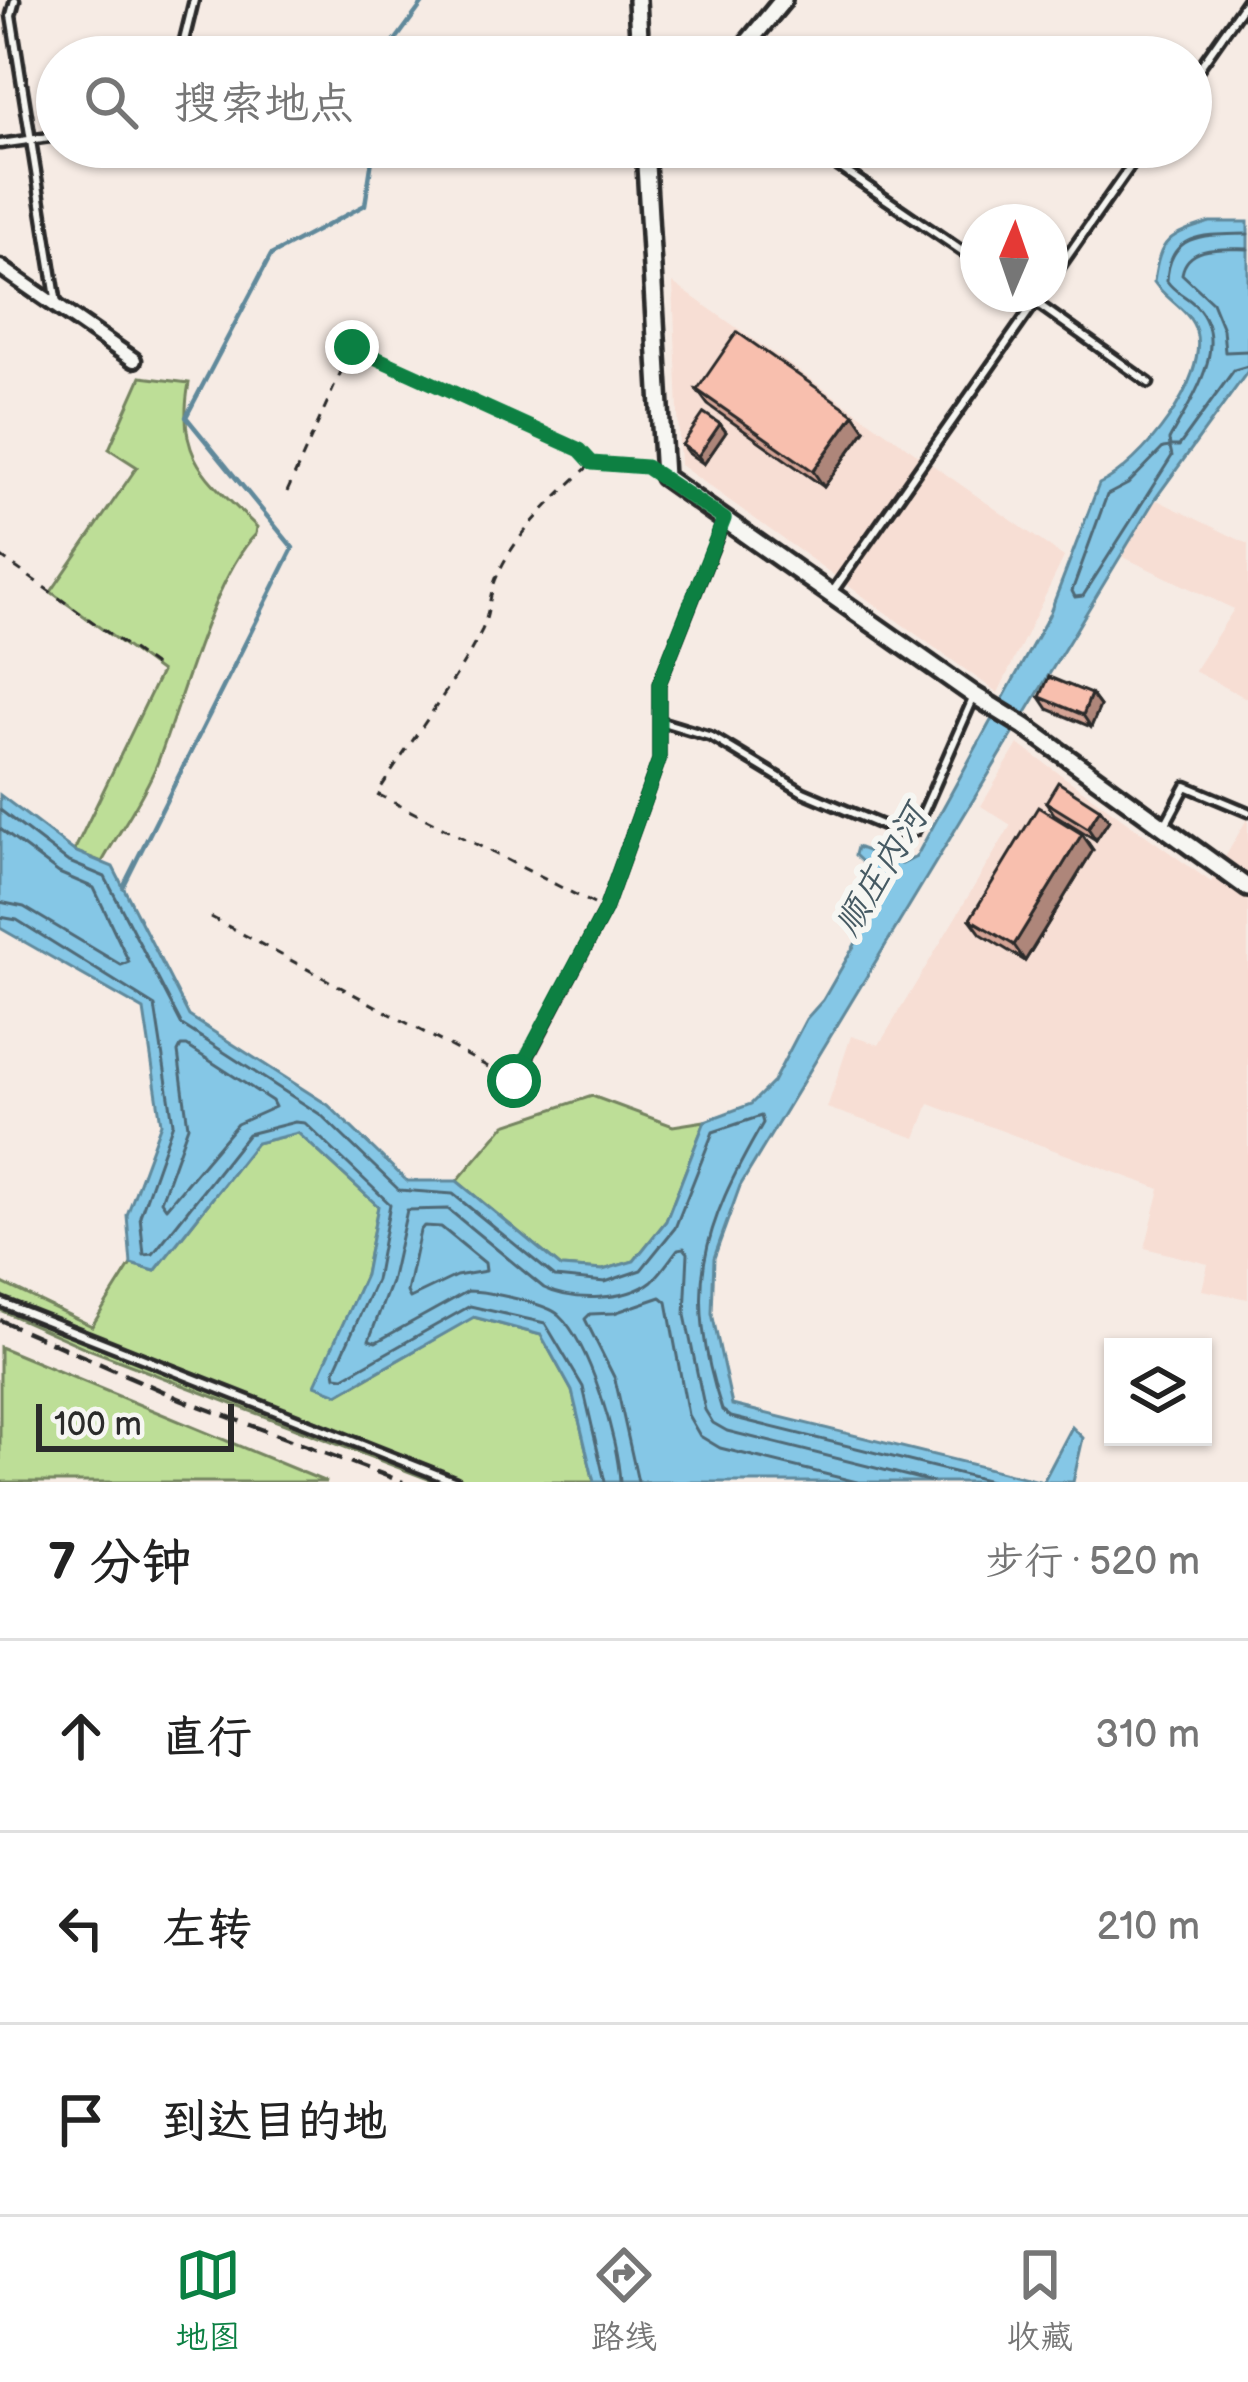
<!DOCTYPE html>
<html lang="zh">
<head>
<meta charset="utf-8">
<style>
	:root { --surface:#fff; --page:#f2f2f2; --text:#222; --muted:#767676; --line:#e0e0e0; --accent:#0b8043 }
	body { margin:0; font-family:"Balsamiq Sans","LXGW WenKai TC",sans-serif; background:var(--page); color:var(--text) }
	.controls { position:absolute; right:36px; bottom:36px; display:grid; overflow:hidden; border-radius:0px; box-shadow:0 3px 9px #0004 }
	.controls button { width:108px; height:108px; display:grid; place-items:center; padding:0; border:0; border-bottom:3px solid var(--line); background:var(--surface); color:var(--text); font:60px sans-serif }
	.compass { position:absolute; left:960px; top:204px; width:108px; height:108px; border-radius:50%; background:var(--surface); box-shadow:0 3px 9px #0004; rotate:2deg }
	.scale { position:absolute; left:36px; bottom:30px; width:198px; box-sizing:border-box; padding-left:12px; border:6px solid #2b2b2b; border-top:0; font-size:33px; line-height:42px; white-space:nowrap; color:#2b2b2b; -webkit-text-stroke:9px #f6f6f2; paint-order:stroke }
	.stop { position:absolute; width:36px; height:36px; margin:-27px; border:9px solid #0b8043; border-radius:50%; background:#fff }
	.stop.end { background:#0b8043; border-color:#fff; box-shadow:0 3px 12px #0008 }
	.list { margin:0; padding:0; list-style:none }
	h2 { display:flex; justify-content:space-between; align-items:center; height:156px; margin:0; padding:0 48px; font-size:51px }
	h2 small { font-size:39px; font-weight:400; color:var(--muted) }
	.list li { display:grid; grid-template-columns:78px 1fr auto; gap:36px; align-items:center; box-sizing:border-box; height:192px; padding:0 48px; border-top:3px solid var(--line) }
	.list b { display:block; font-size:45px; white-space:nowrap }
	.list em { font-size:39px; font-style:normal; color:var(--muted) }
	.icon { flex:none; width:66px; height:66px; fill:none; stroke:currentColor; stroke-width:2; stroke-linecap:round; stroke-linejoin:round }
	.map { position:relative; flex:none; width:1248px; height:1482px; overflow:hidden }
	.search { position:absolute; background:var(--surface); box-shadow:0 3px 9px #0004; left:36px; right:36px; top:36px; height:132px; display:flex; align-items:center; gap:30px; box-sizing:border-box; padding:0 42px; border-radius:66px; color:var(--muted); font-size:45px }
	.sheet { height:732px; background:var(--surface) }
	nav { display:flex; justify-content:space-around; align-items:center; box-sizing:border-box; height:168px; border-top:3px solid var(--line); background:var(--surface); font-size:33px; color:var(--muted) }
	nav a { display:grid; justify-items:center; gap:6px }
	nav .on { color:var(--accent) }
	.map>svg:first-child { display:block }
</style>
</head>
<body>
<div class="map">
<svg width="1248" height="1482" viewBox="0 0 1248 1482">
	<rect width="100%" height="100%" fill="#f6ebe4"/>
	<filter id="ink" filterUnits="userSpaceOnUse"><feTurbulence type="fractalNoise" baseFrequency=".00833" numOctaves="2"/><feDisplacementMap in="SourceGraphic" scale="24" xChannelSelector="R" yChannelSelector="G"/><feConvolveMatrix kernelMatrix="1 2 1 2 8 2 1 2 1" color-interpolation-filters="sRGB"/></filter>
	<g filter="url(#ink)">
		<path fill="#f7ded4" d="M 673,283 L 1064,557 L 998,693 L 680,465 Z
			M 1155,499 L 1248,544 L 1248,699 L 1194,671 L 1234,609 L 1121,556 Z
			M 1018,744 L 1211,882 L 1248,817 L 1248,1299 L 1202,1290 L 1208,1264 L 1145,1248 L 1160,1189 L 929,1104 L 916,1138 L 827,1108 L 851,1036 L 879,1045 L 1011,825 L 981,806 Z"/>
		<path fill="#bdde97" stroke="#748461" stroke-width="3" d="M 141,377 L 189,383 C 175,459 207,478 257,527 L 256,534 C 214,576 180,705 157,764 C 143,798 120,830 102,862 L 74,851 L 161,672 L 51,592 L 137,467 L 109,449 Z
			M 592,1096 L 673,1126 L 705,1121 L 666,1221 L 634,1261 L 603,1270 L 561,1267 L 457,1181 L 505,1125 Z
			M 298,1133 L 378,1206 L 365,1275 L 316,1385 L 339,1394 L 473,1317 L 541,1335 L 572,1391 L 594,1482 L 436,1482 L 86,1348 L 0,1310 L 0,1282 L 92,1326 L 131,1264 L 155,1271 L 256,1143 Z
			M 0,1347 L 326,1482 L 0,1482 Z"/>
		<path fill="#85c7e6" stroke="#61899b" stroke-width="3" d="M 1210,222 L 1248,222 L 1248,371 L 1155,499 L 740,1186 L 714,1258 L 712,1313 L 732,1405 L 1043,1482 L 1072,1427 L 1083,1438 L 1073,1482 L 594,1482 L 572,1391 L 541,1335 L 474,1317 L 338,1394 L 315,1385 L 365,1275 L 378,1206 L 298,1133 L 256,1143 L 155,1271 L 131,1264 L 127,1215 L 161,1123 L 144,1010 L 0,928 L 0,795 L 74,851 L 113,867 L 189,1016 L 328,1105 L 407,1181 L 457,1181 L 561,1267 L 603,1270 L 634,1261 L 666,1221 L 705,1121 L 751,1104 L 773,1082 L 806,1019 L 823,1000 L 881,899 L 882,881 L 855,855 L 857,847 L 902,864 L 916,857 L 1049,615 L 1099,484 C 1141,465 1209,380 1196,331 C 1190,310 1166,300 1154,282 C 1160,238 1169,235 1210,222 Z"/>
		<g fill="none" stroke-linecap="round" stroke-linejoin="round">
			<path stroke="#4f6976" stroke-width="3" d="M 1248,234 C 1209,235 1169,230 1167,281 C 1175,293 1187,296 1196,306 C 1233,345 1188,404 1169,440 L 1170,446 L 1179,446 L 1234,370 L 1248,366
				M 1248,249 C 1224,249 1187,244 1182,274 L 1212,302 L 1223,329 L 1225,352 L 1248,351
				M 1170,447 L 1172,456 L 1083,596 L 1075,597 L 1072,591 L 1107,495 L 1128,484 L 1163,448 Z
				M 0,810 L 67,861 L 105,877 L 182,1025 L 321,1115 L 399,1190 L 453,1194 L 555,1277 L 605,1282 L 641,1270 L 675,1228 L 713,1132 L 761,1116 L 763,1123 C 701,1230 683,1289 722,1410 L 731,1417 L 994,1482
				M 0,829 L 59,873 L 94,888 L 129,962 L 121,965 L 24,907 L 0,902
				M 0,917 L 17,920 L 155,1006 L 173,1123 L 140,1216 L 144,1255 L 153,1254 L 248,1134 L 295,1122 L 305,1123 L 390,1204 L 376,1280 L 335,1370 L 336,1376 L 344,1377 L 470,1306 L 545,1323 L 583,1387 L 605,1482
				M 187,1046 L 272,1101 L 275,1107 L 237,1124 L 166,1208 L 161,1201 L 188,1126 L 178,1052 L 181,1046 Z
				M 424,1226 L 441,1227 L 485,1263 L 486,1271 L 456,1276 L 410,1298 L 407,1292 L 420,1231 Z
				M 620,1482 C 618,1440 590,1344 559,1315 C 546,1303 486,1291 468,1291 L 376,1342 L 369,1340 L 391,1282 L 407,1210 L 448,1209 L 544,1288 C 572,1302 627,1301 652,1281 C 662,1272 670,1259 678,1249 L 684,1248 L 688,1253 L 685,1315 L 705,1410 L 713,1423 L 727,1431 L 932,1482
				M 638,1482 L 615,1379 L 585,1319 L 590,1314 L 614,1313 L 661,1297 L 667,1302 L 688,1415 L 700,1436 L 720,1448 L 857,1482"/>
			<path stroke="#61899b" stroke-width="4.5" d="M 388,57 L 389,49 L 425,0
				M 123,887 L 293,548 L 186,417 L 271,255 L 365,205 L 374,147"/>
			<defs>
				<path id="service" d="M 15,0 L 11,15 L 57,304
					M 180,57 L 194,0
					M 1191,80 L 1247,0
					M 0,144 L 57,136
					M 810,147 L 978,262
					M 1050,281 L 1144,147
					M 1024,294 L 1149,383
					M 833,591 L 1041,294
					M 659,721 L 712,737 L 803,792 L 905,835 L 915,831 L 973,699
					M 1165,825 L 1186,786 L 1248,812
					M 515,1081 L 605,910 L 659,760 L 659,684 L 723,523
					M 0,1302 L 456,1482"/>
				<path id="minor" d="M 0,267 L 134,360"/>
				<path id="tertiary" d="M 637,0 L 640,57
					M 736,57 L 783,0
					M 645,147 L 664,477 L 974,695 L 1024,726 L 1248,888"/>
			</defs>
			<use href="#service" stroke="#2b2b2b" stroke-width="15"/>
			<use href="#minor" stroke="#2b2b2b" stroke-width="21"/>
			<use href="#tertiary" stroke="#2b2b2b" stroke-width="24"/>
			<path stroke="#2b2b2b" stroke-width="3" stroke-dasharray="9 9" stroke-linecap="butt" d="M 287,492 L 352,347 L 580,450 L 590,461
				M 0,556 L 159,669
				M 594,904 L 377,794 C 412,739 452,688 482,630 C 490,613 489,593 497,576 C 517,531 557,496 592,463 L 647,467
				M 211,917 L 505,1076"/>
			<use href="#service" stroke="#f6f6f2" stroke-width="6"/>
			<use href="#minor" stroke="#f6f6f2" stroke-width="12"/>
			<use href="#tertiary" stroke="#f6f6f2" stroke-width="15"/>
			<path stroke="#2b2b2b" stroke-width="4.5" stroke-dasharray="18 9" stroke-linecap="butt" d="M 0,1320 L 183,1400 L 403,1482"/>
		</g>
		<path fill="#d5a496" stroke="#2b2b2b" stroke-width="3" d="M 697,390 L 865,430 L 824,487 L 708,405 Z
			M 720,424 L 726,432 L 704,464 L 688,453 L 682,445 Z
			M 1091,694 L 1100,706 L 1091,727 L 1048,709 L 1040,697 Z
			M 1046,802 L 1100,809 L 1109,820 L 1096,840 L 1054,814 Z
			M 1082,834 L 1093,850 L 1025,961 L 981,934 L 970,919 Z"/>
		<path fill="#ae867a" stroke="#2b2b2b" stroke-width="3" d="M 854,414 L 865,430 L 824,487 L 813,471 Z
			M 720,424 L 726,432 L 704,464 L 698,456 Z
			M 1091,694 L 1100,706 L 1091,727 L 1083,715 Z
			M 1100,809 L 1109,820 L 1096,840 L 1088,828 Z
			M 1082,834 L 1093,850 L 1025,961 L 1014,945 Z"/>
		<path fill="#f8bfae" stroke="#2b2b2b" stroke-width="3" d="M 737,332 L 854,414 L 813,471 L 697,390 Z
			M 704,413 L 720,424 L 698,456 L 682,445 Z
			M 1049,677 L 1091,694 L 1083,715 L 1040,697 Z
			M 1058,782 L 1100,809 L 1088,828 L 1046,802 Z
			M 1038,807 L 1082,834 L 1014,945 L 970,919 Z"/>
	</g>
	<g fill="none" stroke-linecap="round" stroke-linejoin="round" filter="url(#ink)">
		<path stroke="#0b8043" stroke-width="15" d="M 352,347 L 580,450 L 592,463 L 646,467 L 724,519 L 659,684 L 659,760 L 605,910 L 514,1081"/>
	</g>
	<g text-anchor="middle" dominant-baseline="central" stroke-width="12" stroke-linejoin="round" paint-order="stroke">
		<g font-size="36" font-style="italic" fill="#465a63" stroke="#f6f6f2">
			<text transform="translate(882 871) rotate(-59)">顺庄内河</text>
		</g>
	</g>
</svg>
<div class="controls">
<button><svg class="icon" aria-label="layers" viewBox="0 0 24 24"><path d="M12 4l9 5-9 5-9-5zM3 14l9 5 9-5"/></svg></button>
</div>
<svg class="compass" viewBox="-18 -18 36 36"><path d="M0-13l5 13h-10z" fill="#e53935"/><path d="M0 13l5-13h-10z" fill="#767676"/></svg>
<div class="scale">100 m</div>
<div class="stop" style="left:514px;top:1081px"></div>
<div class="stop end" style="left:352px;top:347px"></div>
<div class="search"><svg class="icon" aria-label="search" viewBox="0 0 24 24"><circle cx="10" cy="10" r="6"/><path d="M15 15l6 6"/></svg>搜索地点</div>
</div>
<section class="sheet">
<h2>7 分钟<small>步行 · 520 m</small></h2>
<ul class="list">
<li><svg class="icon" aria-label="ahead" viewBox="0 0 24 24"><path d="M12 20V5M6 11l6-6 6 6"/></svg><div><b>直行</b></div><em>310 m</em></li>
<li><svg class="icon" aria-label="left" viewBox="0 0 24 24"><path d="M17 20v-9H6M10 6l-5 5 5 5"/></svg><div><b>左转</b></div><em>210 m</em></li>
<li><svg class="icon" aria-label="arrive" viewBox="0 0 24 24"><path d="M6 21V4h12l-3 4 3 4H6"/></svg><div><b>到达目的地</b></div></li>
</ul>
</section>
<nav>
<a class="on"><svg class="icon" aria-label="map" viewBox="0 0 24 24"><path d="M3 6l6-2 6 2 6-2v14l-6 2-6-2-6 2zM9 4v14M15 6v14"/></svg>地图</a>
<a><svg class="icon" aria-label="directions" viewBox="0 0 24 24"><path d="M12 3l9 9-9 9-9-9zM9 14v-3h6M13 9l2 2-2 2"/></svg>路线</a>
<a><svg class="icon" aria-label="saved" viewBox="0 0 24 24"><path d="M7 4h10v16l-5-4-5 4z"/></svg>收藏</a>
</nav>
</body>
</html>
